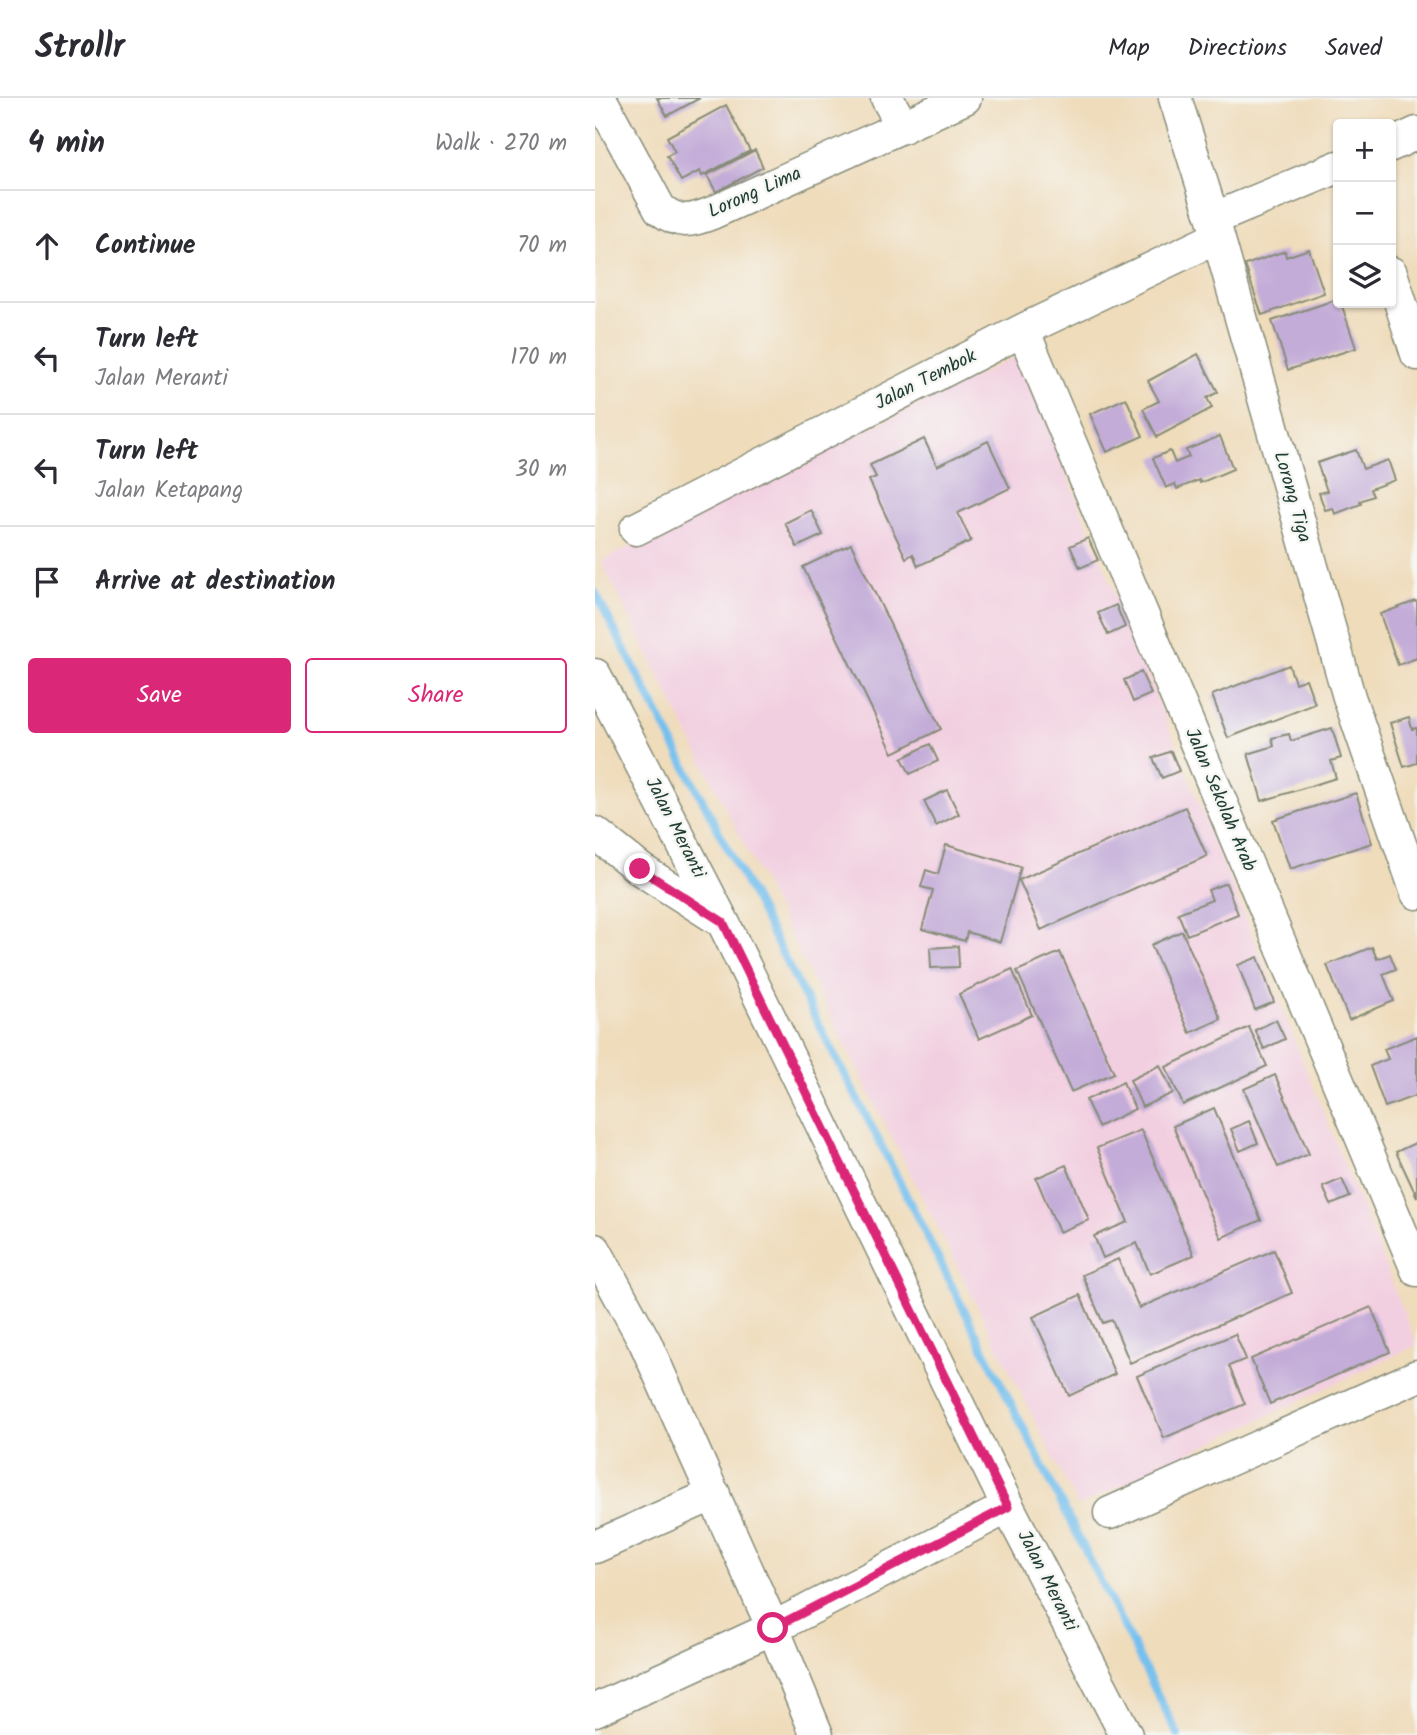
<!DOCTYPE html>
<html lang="en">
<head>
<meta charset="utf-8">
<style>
	:root { --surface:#fff; --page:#f2f2f3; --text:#2b2b33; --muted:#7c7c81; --line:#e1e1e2; --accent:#db2777 }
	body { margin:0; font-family:Kalam,sans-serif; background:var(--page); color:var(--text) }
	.controls { position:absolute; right:21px; top:21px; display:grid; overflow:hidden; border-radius:7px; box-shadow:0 2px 5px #0004 }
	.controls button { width:63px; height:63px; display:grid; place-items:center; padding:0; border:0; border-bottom:2px solid var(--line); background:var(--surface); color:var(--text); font:35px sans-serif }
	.stop { position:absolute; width:21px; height:21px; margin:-16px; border:5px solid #db2777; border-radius:50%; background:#fff }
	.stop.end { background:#db2777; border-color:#fff; box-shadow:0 2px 7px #0008 }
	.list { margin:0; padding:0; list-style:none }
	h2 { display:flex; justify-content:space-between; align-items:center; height:91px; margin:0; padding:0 28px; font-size:30px }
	h2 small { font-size:23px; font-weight:400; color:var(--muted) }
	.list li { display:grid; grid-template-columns:46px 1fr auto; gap:21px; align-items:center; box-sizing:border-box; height:112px; padding:0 28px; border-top:2px solid var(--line) }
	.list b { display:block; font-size:26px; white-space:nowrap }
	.list p { margin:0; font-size:23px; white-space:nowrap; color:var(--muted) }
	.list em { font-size:23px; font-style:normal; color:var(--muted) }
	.actions { display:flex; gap:14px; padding:21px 28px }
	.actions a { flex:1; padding:16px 0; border:2px solid var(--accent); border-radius:7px; text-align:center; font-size:24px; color:var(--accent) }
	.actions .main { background:var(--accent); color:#fff }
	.icon { flex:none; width:38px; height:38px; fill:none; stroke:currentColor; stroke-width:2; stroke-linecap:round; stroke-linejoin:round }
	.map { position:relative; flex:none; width:822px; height:1637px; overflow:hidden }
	header { display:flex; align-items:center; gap:42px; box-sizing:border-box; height:98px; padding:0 35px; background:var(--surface); border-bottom:2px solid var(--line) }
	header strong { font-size:33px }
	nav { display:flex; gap:38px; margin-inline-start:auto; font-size:24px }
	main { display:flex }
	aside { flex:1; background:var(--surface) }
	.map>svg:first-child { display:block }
</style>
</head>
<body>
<header>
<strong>Strollr</strong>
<nav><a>Map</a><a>Directions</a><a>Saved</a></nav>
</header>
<main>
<aside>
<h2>4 min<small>Walk · 270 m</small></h2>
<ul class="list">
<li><svg class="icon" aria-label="ahead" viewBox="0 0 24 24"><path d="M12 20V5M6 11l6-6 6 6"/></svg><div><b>Continue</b></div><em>70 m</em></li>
<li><svg class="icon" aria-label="left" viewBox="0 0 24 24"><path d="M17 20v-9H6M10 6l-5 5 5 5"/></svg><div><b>Turn left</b><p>Jalan Meranti</p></div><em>170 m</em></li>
<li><svg class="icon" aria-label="left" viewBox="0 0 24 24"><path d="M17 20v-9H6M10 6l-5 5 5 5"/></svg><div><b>Turn left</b><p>Jalan Ketapang</p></div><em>30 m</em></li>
<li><svg class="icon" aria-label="arrive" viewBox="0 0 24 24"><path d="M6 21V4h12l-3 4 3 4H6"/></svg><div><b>Arrive at destination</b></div></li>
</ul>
<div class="actions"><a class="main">Save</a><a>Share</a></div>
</aside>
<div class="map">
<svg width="822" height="1637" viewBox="0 0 822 1637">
	<rect width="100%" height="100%" fill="#f6f6f2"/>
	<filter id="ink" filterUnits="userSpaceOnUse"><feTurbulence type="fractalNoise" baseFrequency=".0143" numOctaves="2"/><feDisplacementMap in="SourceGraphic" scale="14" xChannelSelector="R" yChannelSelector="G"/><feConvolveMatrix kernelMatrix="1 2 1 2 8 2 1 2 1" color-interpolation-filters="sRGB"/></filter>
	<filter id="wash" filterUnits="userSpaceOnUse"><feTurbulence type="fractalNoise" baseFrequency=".00686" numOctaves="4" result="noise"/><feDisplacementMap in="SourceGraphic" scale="28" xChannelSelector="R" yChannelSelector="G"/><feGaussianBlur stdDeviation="1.57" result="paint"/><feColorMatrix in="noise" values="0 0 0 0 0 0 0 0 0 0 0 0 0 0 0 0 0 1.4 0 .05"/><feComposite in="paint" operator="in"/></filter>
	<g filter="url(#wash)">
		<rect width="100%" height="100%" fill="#efdcbb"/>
		<path fill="#f2cfe0" d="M 424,257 L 822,1247 L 483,1408 L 6,463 Z"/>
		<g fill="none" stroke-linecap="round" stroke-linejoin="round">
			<path stroke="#74c0ee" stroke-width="8" d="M 0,494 L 283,1041 L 583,1637"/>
		</g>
		<g id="blocks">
			<path fill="#c3acd8" d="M 62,0 L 105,0 L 72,18 Z
				M 131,7 L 155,53 L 107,78 L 105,73 L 86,83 L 72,58 L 80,54 L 72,39 Z
				M 160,52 L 168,69 L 121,94 L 112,77 Z
				M 714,151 L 729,195 L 667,217 L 650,167 L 690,153 L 691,159 Z
				M 743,201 L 743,205 L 746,205 L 761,250 L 693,272 L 677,223 Z
				M 603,256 L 623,294 L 612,300 L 617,310 L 562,339 L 548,311 L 564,303 L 553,283 Z
				M 531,300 L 548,338 L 512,354 L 495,316 Z
				M 625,338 L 638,371 L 605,385 L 604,382 L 582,391 L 580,386 L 571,390 L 558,360 L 575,353 L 580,365 L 594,359 L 591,352 Z
				M 329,341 L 342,368 L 393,343 L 415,390 L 363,415 L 376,443 L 323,468 L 318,456 L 311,460 L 274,382 L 281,379 L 275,367 Z
				M 761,352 L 768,371 L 793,362 L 800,382 L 775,391 L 778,398 L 765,403 L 766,406 L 740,416 L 738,410 L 730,412 L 724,395 L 732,393 L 722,365 Z
				M 216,412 L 228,437 L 202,449 L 190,425 Z
				M 493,440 L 503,462 L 485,470 L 475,448 Z
				M 256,446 L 346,631 L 298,655 L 208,469 Z
				M 821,503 L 822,506 L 822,560 L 803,567 L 785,516 Z
				M 521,507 L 530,529 L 513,537 L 503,515 Z
				M 694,567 L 700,585 L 711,581 L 720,606 L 633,640 L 617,597 Z
				M 546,574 L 556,596 L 538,604 L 529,582 Z
				M 814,619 L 817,631 L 822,630 L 822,665 L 809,669 L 795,625 Z
				M 737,630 L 746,660 L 736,663 L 741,680 L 667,703 L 653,656 L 679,648 L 677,640 L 694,636 L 696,643 Z
				M 335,646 L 343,663 L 315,676 L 307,660 Z
				M 576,653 L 584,673 L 567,680 L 558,660 Z
				M 352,692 L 364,716 L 341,728 L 329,703 Z
				M 761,695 L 777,745 L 695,771 L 678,722 Z
				M 590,709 L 612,758 L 446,832 L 424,782 Z
				M 351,747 L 426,769 L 405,844 L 372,834 L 370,843 L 327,831 L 338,792 L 326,789 L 331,772 L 343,776 Z
				M 631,785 L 643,816 L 592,837 L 583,815 L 617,802 L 613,792 Z
				M 587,833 L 626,921 L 595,935 L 556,847 Z
				M 363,848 L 364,869 L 336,870 L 335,850 Z
				M 777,849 L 782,861 L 795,856 L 801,871 L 788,876 L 799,903 L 754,922 L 732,867 Z
				M 465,854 L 519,975 L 476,994 L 422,873 Z
				M 663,859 L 679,904 L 660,912 L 643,867 Z
				M 417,871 L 437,917 L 384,941 L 364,896 Z
				M 681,922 L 690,941 L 669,951 L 660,932 Z
				M 654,929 L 672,968 L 588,1007 L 571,969 Z
				M 822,938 L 822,997 L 790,1009 L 775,968 L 793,961 L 789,951 Z
				M 565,967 L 578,995 L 547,1009 L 535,982 Z
				M 680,977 L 714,1056 L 683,1069 L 649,991 Z
				M 528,984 L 540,1011 L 503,1029 L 491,1002 Z
				M 619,1010 L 666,1122 L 626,1140 L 578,1028 Z
				M 654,1023 L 663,1045 L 645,1053 L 636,1031 Z
				M 546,1032 L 599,1157 L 555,1176 L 542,1145 L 508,1160 L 499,1138 L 533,1124 L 502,1050 Z
				M 822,1044 L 822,1099 L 801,1054 Z
				M 471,1067 L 494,1122 L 464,1134 L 441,1080 Z
				M 747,1081 L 755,1099 L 736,1107 L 728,1089 Z
				M 679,1152 L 697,1195 L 535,1265 L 517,1222 L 508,1225 L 487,1177 L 523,1161 L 544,1210 Z
				M 485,1197 L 520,1276 L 474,1298 L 438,1219 Z
				M 776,1209 L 795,1254 L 675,1306 L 656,1261 Z
				M 640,1236 L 651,1261 L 634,1268 L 650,1306 L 569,1340 L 542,1278 Z"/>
		</g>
	</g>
	<g filter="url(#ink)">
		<use href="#blocks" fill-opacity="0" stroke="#878c78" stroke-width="2"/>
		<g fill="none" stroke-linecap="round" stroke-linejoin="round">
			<defs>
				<path id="street" d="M 5,0 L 65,111 C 84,126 95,124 117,115 L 370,0
					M 292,0 L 308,29
					M 580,0 L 618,121 L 754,599 L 822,795
					M 796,47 L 822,35
					M 618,121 L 743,69
					M 796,175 L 822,256
					M 428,232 L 822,1172
					M 41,431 L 428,232 L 623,139
					M 0,577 L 128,824 L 413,1409 L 531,1637
					M 0,735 L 45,771 L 128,824
					M 0,1152 L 50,1244 L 178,1530 L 222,1637
					M 515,1415 L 822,1278
					M 0,1449 L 119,1396
					M 0,1612 L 178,1530 L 413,1409"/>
			</defs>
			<use href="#street" stroke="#878c78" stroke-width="35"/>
			<use href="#street" stroke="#fff" stroke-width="32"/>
		</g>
	</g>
	<g fill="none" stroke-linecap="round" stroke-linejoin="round" filter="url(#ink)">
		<path stroke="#db2777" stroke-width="9" d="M 45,771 L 128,824 L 413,1409 L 178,1530"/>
	</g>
	<g text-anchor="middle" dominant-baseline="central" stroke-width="5" stroke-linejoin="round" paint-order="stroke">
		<g font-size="19" fill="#1f3d34" stroke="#f6f6f2">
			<text transform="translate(160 95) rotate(-24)">Lorong Lima</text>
			<text transform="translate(331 282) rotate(-27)">Jalan Tembok</text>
			<text transform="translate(697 399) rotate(74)">Lorong Tiga</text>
			<text transform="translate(625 702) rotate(67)">Jalan Sekolah Arab</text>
			<text transform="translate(80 730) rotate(63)">Jalan Meranti</text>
			<text transform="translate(452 1483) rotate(63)">Jalan Meranti</text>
		</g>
	</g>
</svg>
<div class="controls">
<button>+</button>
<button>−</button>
<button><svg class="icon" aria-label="layers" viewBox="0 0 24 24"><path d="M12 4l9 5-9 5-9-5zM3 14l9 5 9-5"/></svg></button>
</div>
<div class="stop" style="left:178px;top:1530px"></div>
<div class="stop end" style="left:45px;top:771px"></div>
</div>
</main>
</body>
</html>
